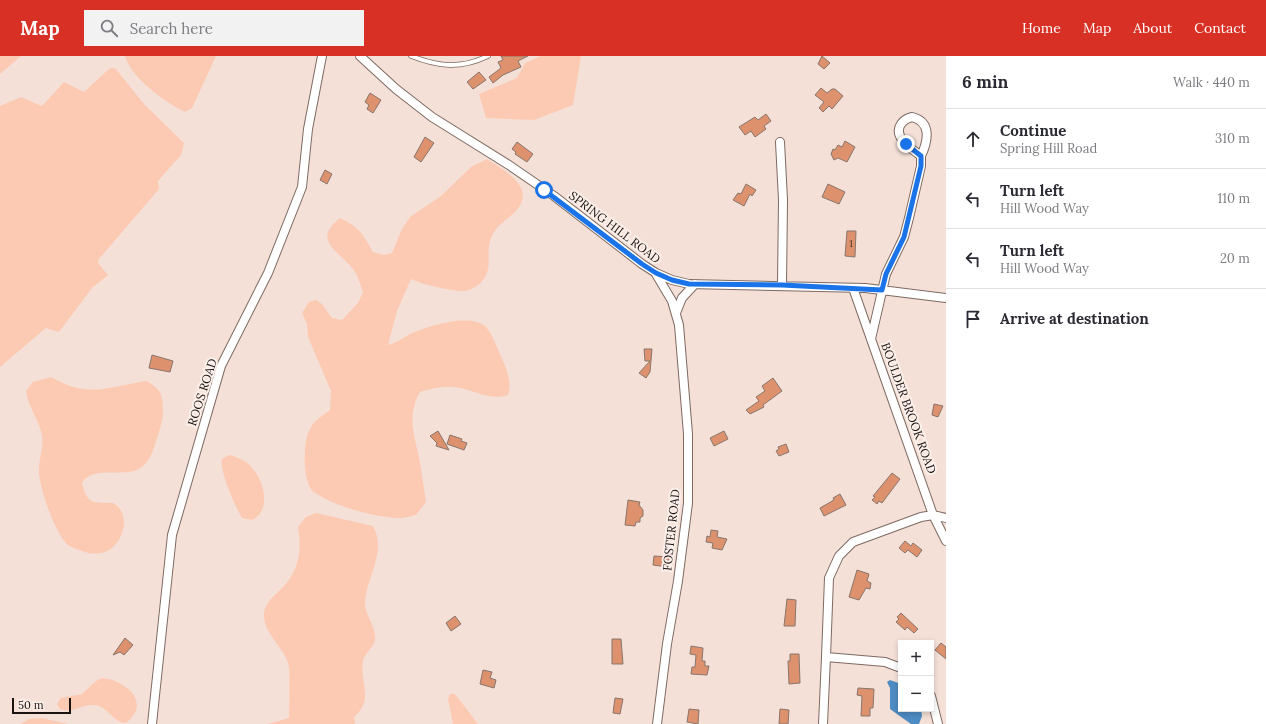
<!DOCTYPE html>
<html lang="en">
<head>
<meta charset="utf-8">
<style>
	:root { --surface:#fff; --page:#f2f2f3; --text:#2b2b33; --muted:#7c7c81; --line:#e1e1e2; --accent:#d93025 }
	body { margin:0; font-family:Lora,serif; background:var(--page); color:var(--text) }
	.controls { position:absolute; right:12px; bottom:12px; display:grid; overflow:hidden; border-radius:0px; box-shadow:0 2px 6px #0003 }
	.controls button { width:36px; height:36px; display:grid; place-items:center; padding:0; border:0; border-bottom:1px solid var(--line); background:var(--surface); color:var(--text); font:20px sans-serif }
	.scale { position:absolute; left:12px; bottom:10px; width:59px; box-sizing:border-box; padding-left:4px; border:2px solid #1a1310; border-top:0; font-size:11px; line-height:14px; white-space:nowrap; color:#1a1310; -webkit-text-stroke:3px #fcefea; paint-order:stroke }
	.stop { position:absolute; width:12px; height:12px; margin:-9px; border:3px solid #1a73e8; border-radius:50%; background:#fff }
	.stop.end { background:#1a73e8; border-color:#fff; box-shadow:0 1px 4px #0008 }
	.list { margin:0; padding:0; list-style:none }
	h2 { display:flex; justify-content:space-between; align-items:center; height:52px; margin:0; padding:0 16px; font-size:17px }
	h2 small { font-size:13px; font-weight:400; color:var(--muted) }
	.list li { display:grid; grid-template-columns:26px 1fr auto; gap:12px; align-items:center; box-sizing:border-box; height:60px; padding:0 16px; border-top:1px solid var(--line) }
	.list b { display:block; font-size:15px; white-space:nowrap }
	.list p { margin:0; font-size:13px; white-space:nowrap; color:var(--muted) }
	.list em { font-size:13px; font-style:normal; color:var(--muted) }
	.icon { flex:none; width:22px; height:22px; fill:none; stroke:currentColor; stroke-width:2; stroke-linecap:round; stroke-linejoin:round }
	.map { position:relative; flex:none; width:946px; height:668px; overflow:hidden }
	header { display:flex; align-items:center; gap:24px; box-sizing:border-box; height:56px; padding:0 20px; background:var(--accent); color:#fff }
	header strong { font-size:19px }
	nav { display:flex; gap:22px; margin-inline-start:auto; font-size:14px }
	.search { width:280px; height:36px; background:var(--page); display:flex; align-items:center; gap:10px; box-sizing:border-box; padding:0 14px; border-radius:0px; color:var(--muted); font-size:15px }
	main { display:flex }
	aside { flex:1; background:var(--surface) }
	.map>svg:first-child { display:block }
</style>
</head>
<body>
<header>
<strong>Map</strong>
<div class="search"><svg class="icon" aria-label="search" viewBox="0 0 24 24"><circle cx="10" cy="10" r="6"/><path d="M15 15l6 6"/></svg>Search here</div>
<nav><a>Home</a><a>Map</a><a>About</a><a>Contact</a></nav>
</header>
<main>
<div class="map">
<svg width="946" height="668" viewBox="0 0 946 668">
	<rect width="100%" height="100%" fill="#f5e0d7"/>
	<path fill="#fccab3" d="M 0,0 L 21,0 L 0,18 Z
		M 125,0 L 216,0 L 192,52 L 185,56 C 165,46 131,22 125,0 Z
		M 541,0 L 581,0 L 573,49 L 534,64 L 486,62 L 479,38 L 517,22 L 525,7 Z
		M 110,12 L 115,12 L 144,48 L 184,87 L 181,99 L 158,125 L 159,133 L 99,203 L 98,207 L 108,219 L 92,232 L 59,276 L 46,272 L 0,311 L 0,50 L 21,41 L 42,50 L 64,26 L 84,36 Z
		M 487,103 C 505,115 538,132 515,156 C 506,165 497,169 492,180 C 485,195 492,207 486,219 C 483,227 473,234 465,235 C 454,236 421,228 411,223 L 397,255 L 388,289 C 397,287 406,279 415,276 C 432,269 471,257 486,271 C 492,278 496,288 499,296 C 505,309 513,325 508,339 C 493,345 474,335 460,332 C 445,329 433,332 420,336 C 406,360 415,381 420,406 C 422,419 424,432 426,446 L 416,459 C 410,460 403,463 398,462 C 374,461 333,450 314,436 C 302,428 303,387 309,375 C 313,365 322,360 330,354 L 331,335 L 308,281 L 307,268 L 302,257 L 309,246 L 316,244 L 322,248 L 332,262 L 342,264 L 358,247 L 363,236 C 360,228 358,219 353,213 C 339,195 311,185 340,162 C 359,171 363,178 373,196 L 384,199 L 392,197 L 402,173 L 410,161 L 441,140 L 471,111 Z
		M 51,321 C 89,343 107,331 147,325 C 161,334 163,338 163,355 C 163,365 159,377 155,388 C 153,395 150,404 144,409 C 130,425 93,407 82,427 C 88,450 93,446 113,447 C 130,457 125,480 113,491 C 106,498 94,499 85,496 C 80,494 72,492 68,489 C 55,478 40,433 39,417 C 38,405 44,392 42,380 C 40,365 28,351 26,335 L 33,326 Z
		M 229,399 C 238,401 247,405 253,413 C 265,427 271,455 252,464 L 242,462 C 236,452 219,414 222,403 Z
		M 316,457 L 373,470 C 388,497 365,521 365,549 C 366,561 376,570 375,584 C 374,592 364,597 363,605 C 359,626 375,643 354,661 L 355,668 L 268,668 L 289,662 C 289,649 291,618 288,607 C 283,590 263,577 264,558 C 264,547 276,538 283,531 C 299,514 302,494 298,471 L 306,461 Z
		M 102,622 C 126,624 152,647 126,667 C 112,666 108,650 94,649 C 82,648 71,658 60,653 L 57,648 L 61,642 L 82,638 L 96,625 Z
		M 450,638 L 455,638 L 478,668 L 453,668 L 448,643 Z
		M 42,662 L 68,668 L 20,668 L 29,663 Z"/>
	<path fill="#4f8cc4" d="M 890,624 L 901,628 L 901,653 L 921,653 L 922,660 L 919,668 L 911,668 L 890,653 L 890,632 L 887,626 Z"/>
	<path fill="#dd916c" stroke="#88766d" d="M 501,0 L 528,0 L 518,5 L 521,11 L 503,19 L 493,27 L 489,21 L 501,12 L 498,6 L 503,4 Z
		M 822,0 L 830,7 L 824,13 L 818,8 Z
		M 479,16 L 486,24 L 473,33 L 467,26 Z
		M 821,32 L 827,37 L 832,33 L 835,33 L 843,40 L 832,53 L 829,50 L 823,56 L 819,52 L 824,46 L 815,39 Z
		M 370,37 L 381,44 L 373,57 L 367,53 L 369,49 L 365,46 Z
		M 766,58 L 771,65 L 764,70 L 766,73 L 755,81 L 751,75 L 745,79 L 739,71 L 755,61 L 758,64 Z
		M 425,81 L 434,87 L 421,106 L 414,101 Z
		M 845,85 L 855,91 L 847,106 L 838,102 L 834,104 L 831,98 L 833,93 L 835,94 L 838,89 L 842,91 Z
		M 517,86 L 533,98 L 527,106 L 515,98 L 516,96 L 512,93 Z
		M 325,114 L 332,118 L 327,128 L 320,124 Z
		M 746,128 L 756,134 L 752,140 L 750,138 L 744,150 L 733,144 L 738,137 L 741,138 Z
		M 828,128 L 845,136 L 839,148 L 822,141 Z
		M 847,175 L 856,175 L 855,201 L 845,200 Z
		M 644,293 L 652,293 L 650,316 L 646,322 L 639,317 L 650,305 L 645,305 Z
		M 152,299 L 173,305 L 170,316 L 149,312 Z
		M 773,322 L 782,335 L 763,349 L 764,351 L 750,358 L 746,354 L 759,345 L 756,341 L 765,335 L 762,330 Z
		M 934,348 L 943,350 L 938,361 L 932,359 Z
		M 438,375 L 449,394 L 436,390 L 437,387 L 430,380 Z
		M 724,375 L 728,383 L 714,390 L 710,382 Z
		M 450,379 L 462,383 L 461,385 L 467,387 L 464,394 L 447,388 Z
		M 786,388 L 789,396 L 779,400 L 776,395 L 779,393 L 778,391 Z
		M 892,417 L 900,423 L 882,447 L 879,445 L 877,448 L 872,444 L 875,441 L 873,440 Z
		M 840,438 L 846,449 L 824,460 L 820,452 L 834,444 L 833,442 Z
		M 628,444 L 640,446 L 639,449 L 643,454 L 643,460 L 640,462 L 640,466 L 636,466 L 635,470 L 625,469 Z
		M 711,474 L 718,475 L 717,481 L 727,483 L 722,494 L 712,492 L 713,487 L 706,486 L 707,480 L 710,481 Z
		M 905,485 L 911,490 L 913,487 L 922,494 L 917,501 L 908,494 L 905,497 L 899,492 Z
		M 654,500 L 669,501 L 668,511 L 653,509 Z
		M 857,514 L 869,518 L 867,525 L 871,527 L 870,533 L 866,532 L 859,544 L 849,541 Z
		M 787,543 L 796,544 L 795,570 L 784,570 Z
		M 901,557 L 918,573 L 914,577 L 907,571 L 905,574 L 896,566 L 899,563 L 897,561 Z
		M 455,560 L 461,568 L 451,575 L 446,567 Z
		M 125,582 L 133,589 L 124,599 L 120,596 L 113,599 Z
		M 612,583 L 621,583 L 623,608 L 612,608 Z
		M 941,587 L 946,591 L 946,603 L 935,594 Z
		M 691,590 L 703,592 L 702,605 L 705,605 L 705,610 L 709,610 L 707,619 L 691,618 L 692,611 L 695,611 L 696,599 L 690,598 Z
		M 790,598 L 799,598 L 800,627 L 789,628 L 788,605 L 790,605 Z
		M 483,614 L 492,616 L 490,622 L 496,624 L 494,632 L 480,628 Z
		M 858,632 L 874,633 L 873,652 L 870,652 L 870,660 L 861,660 L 862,640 L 857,639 Z
		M 615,642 L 623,643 L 620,658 L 613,657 Z
		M 689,653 L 699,654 L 698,668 L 687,666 Z
		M 780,653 L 789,654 L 788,668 L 779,668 Z"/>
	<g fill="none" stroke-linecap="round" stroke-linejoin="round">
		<defs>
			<path id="lane" d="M 411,0 C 439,11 461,13 488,0"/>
			<path id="street" d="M 360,0 L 396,33 L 432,61 L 509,109 L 554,140 L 642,208 L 656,217 L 672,224 L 689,228 L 865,232 L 946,242
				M 912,61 C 932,66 928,85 921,100 C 912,93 892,81 901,68 C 904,64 907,62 912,61 Z
				M 780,86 L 783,144 L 782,229
				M 656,218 L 672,245 L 679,269 L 688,378 L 688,447 L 678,525 L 667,588 L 657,668
				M 676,257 L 682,242 L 695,228
				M 871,283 L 886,218 L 904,181 L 909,162 L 921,110 L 921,100
				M 933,459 L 946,485
				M 933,459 L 946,462
				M 826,601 L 829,522 L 839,500 L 853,486 L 921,461 L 933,459 L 853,232
				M 931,640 L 938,668
				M 152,668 L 172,479 L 221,310 L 268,217 L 302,131 L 308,73 L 322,0
				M 823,668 L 826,601 L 885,606 L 901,612"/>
		</defs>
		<use href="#lane" stroke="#7d6a62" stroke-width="5.5"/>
		<use href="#street" stroke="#7d6a62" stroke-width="10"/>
		<use href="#lane" stroke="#fff" stroke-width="4"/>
		<use href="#street" stroke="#fff" stroke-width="8"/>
	</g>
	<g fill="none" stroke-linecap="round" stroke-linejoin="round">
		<path stroke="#1a73e8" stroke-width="5" d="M 544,134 L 642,208 L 656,217 L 672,224 L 689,228 L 782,229 L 882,234 L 886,218 L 904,181 L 921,110 L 921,100 L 906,88"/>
	</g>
	<g text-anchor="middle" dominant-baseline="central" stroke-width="4" stroke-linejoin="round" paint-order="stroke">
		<g font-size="10" fill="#4b3227">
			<text x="851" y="187">1</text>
		</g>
		<g font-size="12" fill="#1a1310" stroke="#fcefea">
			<text transform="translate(615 171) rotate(37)">SPRING HILL ROAD</text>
			<text transform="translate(202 336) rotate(-72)">ROOS ROAD</text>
			<text transform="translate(909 352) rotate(70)">BOULDER BROOK ROAD</text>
			<text transform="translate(671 474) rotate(-84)">FOSTER ROAD</text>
		</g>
	</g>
</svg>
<div class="controls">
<button>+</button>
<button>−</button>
</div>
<div class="scale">50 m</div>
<div class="stop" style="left:544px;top:134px"></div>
<div class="stop end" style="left:906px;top:88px"></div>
</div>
<aside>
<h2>6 min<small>Walk · 440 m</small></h2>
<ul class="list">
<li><svg class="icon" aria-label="ahead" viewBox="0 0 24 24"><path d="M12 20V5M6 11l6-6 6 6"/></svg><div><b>Continue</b><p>Spring Hill Road</p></div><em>310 m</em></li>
<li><svg class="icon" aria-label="left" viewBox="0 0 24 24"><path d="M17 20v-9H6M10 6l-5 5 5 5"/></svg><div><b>Turn left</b><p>Hill Wood Way</p></div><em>110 m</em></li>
<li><svg class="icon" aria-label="left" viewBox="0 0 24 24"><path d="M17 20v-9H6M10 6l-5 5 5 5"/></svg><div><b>Turn left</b><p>Hill Wood Way</p></div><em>20 m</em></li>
<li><svg class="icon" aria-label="arrive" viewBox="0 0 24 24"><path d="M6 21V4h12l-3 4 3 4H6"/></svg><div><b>Arrive at destination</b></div></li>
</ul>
</aside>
</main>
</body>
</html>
